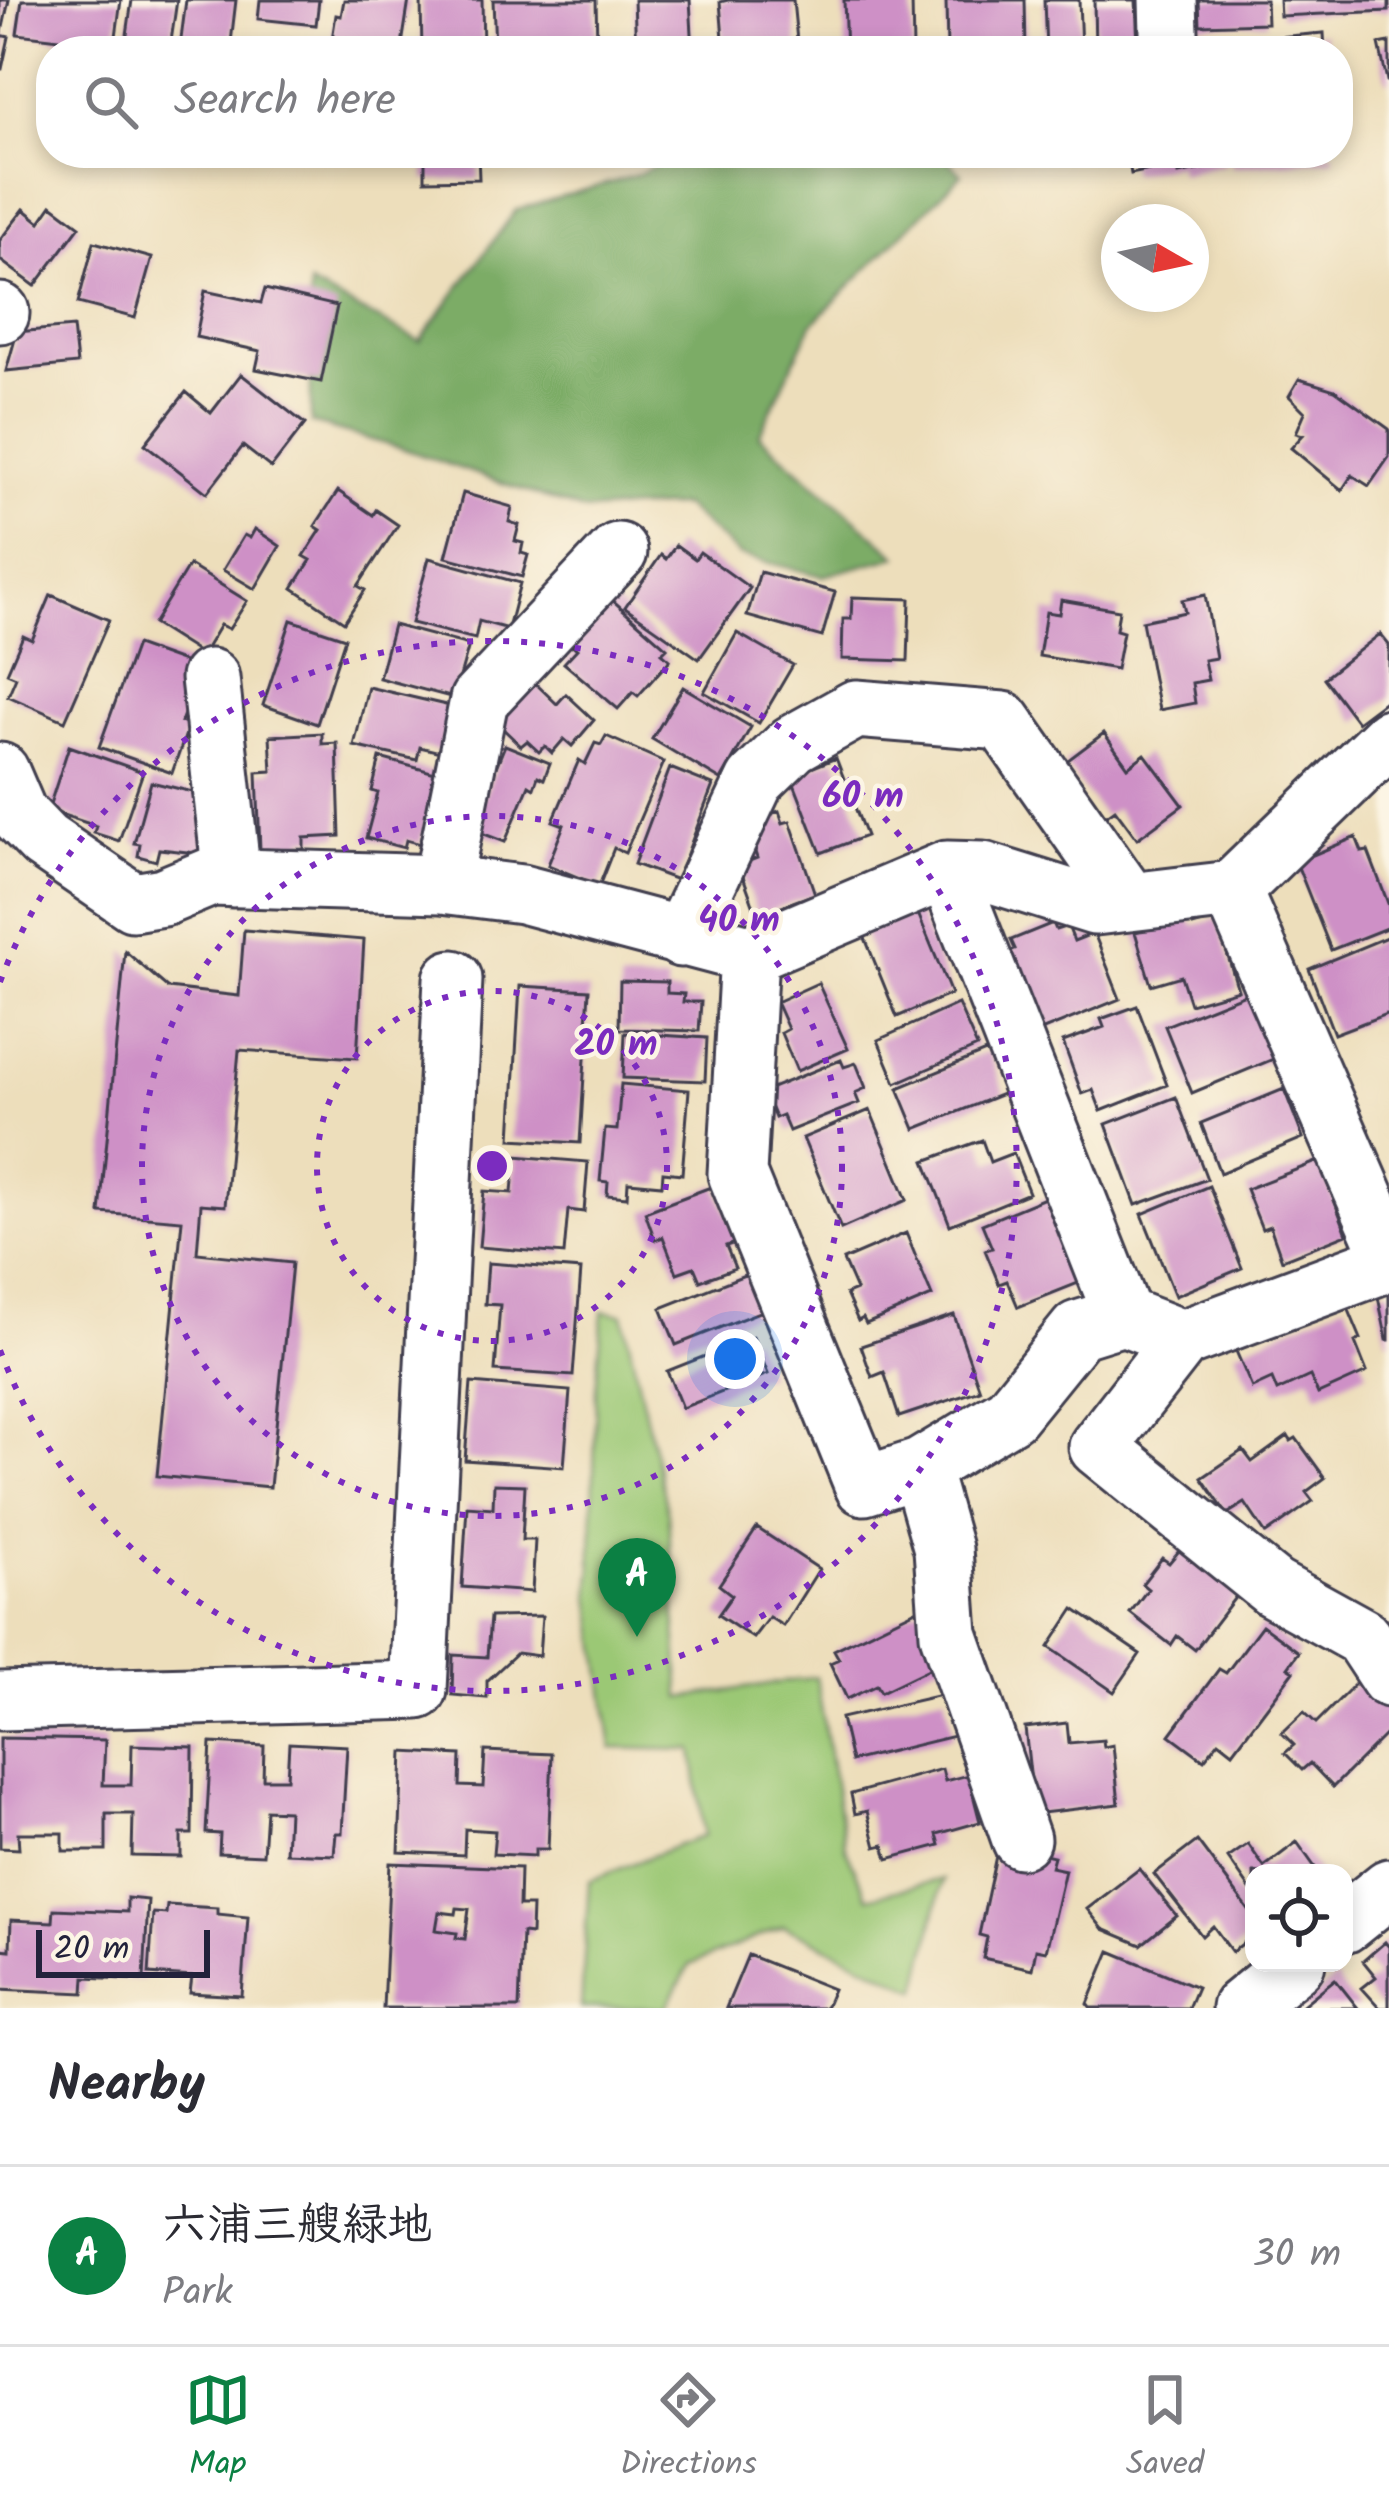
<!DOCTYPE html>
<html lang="en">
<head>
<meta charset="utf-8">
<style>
	:root { --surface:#fff; --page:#f7f7f7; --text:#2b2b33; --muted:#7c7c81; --line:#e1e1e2; --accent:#0b8043 }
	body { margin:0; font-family:Kalam,"Klee One",sans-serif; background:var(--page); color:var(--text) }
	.controls { position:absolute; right:36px; bottom:36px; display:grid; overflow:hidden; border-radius:24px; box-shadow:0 6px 18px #0003 }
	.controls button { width:108px; height:108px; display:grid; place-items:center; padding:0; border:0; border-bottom:3px solid var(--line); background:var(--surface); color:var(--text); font:60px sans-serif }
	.compass { position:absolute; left:1101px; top:204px; width:108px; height:108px; border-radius:50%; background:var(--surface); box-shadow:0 6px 18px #0003; rotate:99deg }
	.scale { position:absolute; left:36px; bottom:30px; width:174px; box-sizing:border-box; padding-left:12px; border:6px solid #22223b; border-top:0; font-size:33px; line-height:42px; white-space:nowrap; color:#22223b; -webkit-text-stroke:9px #fcf5e5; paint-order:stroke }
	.you { position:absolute; left:735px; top:1359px; width:42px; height:42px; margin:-30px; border:9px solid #fff; border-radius:50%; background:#1a73e8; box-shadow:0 0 0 18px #1a73e833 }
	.badge { display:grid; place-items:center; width:78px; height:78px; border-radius:50%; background:var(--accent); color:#fff; font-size:39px; font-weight:700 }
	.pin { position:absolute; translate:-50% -99px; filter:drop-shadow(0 3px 6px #0008) }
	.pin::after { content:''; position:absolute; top:63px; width:42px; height:36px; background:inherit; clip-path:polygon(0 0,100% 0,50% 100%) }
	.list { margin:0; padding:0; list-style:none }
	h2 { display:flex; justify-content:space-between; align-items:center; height:156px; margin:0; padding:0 48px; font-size:51px }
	h2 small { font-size:39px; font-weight:400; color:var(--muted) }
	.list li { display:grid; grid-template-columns:78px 1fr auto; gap:36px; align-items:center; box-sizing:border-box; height:180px; padding:0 48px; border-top:3px solid var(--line) }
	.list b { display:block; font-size:45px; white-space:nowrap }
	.list p { margin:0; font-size:39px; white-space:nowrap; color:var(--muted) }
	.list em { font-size:39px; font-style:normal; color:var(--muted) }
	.icon { flex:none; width:66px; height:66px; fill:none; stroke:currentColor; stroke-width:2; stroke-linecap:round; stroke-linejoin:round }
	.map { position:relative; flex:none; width:1389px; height:2008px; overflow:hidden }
	.search { position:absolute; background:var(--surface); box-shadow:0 6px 18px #0003; left:36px; right:36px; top:36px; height:132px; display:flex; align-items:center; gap:30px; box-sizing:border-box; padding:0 42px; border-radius:48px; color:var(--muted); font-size:45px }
	.sheet { height:336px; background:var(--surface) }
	nav { display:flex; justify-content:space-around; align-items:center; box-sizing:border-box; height:168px; border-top:3px solid var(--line); background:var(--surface); font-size:33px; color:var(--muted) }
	nav a { display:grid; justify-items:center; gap:6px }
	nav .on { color:var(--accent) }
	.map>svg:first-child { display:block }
</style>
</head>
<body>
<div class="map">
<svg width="1389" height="2008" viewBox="0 0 1389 2008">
	<rect width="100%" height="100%" fill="#fcf5e5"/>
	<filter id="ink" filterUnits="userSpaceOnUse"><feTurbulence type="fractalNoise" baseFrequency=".00833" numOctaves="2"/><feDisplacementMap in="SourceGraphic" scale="24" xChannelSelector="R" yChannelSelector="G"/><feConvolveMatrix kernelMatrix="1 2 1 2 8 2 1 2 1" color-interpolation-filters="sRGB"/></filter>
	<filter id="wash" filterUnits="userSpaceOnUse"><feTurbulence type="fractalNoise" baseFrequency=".004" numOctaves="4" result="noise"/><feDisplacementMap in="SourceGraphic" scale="48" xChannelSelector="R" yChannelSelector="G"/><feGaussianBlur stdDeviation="2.7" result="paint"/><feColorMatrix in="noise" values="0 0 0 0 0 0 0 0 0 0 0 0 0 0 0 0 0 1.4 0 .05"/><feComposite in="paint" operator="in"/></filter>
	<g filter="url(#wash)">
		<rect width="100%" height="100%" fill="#eddebb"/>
		<path fill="#9bc875" stroke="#5e7558" stroke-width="3" d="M 603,1311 L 623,1314 L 668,1514 L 681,1698 L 816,1677 L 845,1848 L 868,1897 L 943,1879 L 918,1990 L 784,1926 L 690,1965 L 666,2008 L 581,2008 L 589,1881 L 704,1835 L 693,1750 L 612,1748 L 591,1597 L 596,1389 Z"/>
		<path fill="#7cac66" stroke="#4f6750" stroke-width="3" d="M 681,153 L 941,153 L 962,174 L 812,324 L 759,435 L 898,556 L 823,576 L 740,556 L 683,506 L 583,511 L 407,450 L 311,423 L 310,285 L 420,341 L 516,210 L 636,175 Z"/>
		<g id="blocks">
			<path fill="#ce90c6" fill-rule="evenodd" d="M 0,0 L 9,0 L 2,32 L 0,31 Z
				M 22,0 L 121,0 L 114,51 L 75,51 L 77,41 L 17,34 Z
				M 132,0 L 177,0 L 170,48 L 126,42 Z
				M 186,0 L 236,0 L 230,51 L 180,47 Z
				M 260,0 L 319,0 L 316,25 L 258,19 Z
				M 344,0 L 409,0 L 401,51 L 330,51 L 336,15 L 341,16 Z
				M 421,0 L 482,0 L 483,51 L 422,51 Z
				M 493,0 L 596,0 L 597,44 L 586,45 L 586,51 L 495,47 Z
				M 634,0 L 690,0 L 693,51 L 636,51 Z
				M 728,0 L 793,0 L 798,51 L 724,51 L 720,2 Z
				M 844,0 L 912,0 L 913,51 L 846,51 Z
				M 946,0 L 1025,0 L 1026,51 L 947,51 Z
				M 1044,0 L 1079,0 L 1081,49 L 1046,50 Z
				M 1094,0 L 1136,0 L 1138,48 L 1095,50 Z
				M 1199,0 L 1266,0 L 1267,23 L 1200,25 Z
				M 1279,0 L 1389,0 L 1389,11 L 1280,16 Z
				M 1324,33 L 1325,51 L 1237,51 L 1237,47 L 1245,47 L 1244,40 Z
				M 0,35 L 9,37 L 2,69 L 0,69 Z
				M 1389,42 L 1389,81 L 1387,81 L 1379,44 Z
				M 425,153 L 478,153 L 479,179 L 425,180 Z
				M 1127,153 L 1223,153 L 1226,164 L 1179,174 L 1178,164 L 1131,174 Z
				M 1231,153 L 1333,153 L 1334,159 L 1232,167 Z
				M 52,205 L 80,226 L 35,286 L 0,260 L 0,240 L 24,209 L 40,222 Z
				M 94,242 L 152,258 L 135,318 L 78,303 Z
				M 265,289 L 337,306 L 321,382 L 256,369 L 260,351 L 196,337 L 205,291 L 261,303 Z
				M 73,327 L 77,364 L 6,371 L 17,332 Z
				M 241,374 L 305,424 L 271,468 L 243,446 L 207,493 L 145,444 L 186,392 L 211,413 Z
				M 1299,379 L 1335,390 L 1389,429 L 1389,457 L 1369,486 L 1352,475 L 1342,490 L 1291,448 L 1303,435 L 1296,433 L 1305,412 L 1289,396 Z
				M 338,491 L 373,515 L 376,510 L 398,525 L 358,586 L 365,590 L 344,622 L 293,588 L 311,560 L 304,556 L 321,530 L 315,526 Z
				M 463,493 L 512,507 L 509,522 L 519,525 L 515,541 L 523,543 L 521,553 L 528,555 L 522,577 L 446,557 Z
				M 255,529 L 280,546 L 255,589 L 223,570 L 244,535 L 250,538 Z
				M 676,545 L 695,559 L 700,552 L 750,588 L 699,659 L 625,607 L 661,555 L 666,559 Z
				M 429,558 L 520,583 L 508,629 L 479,621 L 475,639 L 411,623 Z
				M 189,565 L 247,601 L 229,629 L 220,625 L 202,655 L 153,624 Z
				M 760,572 L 835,592 L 822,637 L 747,616 Z
				M 51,595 L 109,620 L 65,721 L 8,696 L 16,677 L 7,673 L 23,636 L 32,640 Z
				M 1205,595 L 1216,658 L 1204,660 L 1208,680 L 1192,683 L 1195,703 L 1159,710 L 1142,621 L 1185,612 L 1182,600 Z
				M 852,597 L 910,599 L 908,661 L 842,659 L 843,619 L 851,619 Z
				M 610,598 L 667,648 L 662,653 L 670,660 L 638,696 L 633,692 L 618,709 L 564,663 L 577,649 L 570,643 Z
				M 1061,600 L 1119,610 L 1116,630 L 1123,632 L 1116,669 L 1039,656 L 1046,612 L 1059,614 Z
				M 291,620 L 345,638 L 317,724 L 263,705 Z
				M 393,625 L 469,645 L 454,698 L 379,678 Z
				M 737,633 L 793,665 L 759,723 L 704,692 Z
				M 1380,634 L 1389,645 L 1389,698 L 1357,722 L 1324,678 Z
				M 136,645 L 192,665 L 182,694 L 190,697 L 181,722 L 189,725 L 172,773 L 99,747 Z
				M 534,682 L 557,704 L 566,694 L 594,720 L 572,746 L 564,739 L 552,753 L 545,746 L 539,752 L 527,741 L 521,746 L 496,722 Z
				M 368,687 L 450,706 L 440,752 L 420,747 L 417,760 L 354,746 Z
				M 683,687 L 751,727 L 721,780 L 652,739 Z
				M 322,733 L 322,744 L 337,743 L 340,836 L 304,838 L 304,849 L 260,850 L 257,772 L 272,771 L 270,736 Z
				M 1104,733 L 1128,767 L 1145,754 L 1183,805 L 1137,839 L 1115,809 L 1104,817 L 1064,763 Z
				M 606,736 L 664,762 L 625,853 L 614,848 L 599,886 L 548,865 L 564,825 L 553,821 L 579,760 L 585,764 L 595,743 L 601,745 Z
				M 505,745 L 550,763 L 544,779 L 538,776 L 534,788 L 529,785 L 505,842 L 471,829 Z
				M 69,746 L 143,772 L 119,841 L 94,833 L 96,826 L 48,810 Z
				M 380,758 L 439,774 L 420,844 L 406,840 L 404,848 L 366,838 L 378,793 L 372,791 Z
				M 836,758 L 866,836 L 821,853 L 791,776 Z
				M 670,768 L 713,785 L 677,880 L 634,864 Z
				M 151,782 L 201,794 L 206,854 L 159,849 L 156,861 L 138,856 L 140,844 L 134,843 Z
				M 779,811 L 783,823 L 790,821 L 815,894 L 757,915 L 739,865 L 757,858 L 750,836 L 751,821 Z
				M 1356,837 L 1362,852 L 1368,851 L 1389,906 L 1389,927 L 1331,950 L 1296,862 Z
				M 917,911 L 951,994 L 897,1017 L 863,933 Z
				M 1188,915 L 1193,926 L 1217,919 L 1238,990 L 1190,1004 L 1181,976 L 1151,985 L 1135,932 Z
				M 1053,923 L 1056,930 L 1068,926 L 1074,941 L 1094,933 L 1120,999 L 1036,1033 L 1004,953 L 1015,949 L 1011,940 Z
				M 244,930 L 364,940 L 357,1058 L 239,1050 L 225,1206 L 201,1204 L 197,1253 L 292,1263 L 270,1487 L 157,1476 L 182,1220 L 100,1213 L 125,951 L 168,988 L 239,996 Z
				M 1389,936 L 1389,1013 L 1334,1034 L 1309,969 Z
				M 620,981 L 667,982 L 667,993 L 684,994 L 683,1002 L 701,1002 L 699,1031 L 619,1029 Z
				M 818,983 L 848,1049 L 797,1071 L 781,1033 L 788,1029 L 776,1002 Z
				M 520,986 L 589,990 L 580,1143 L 511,1139 Z
				M 1250,992 L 1276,1058 L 1192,1093 L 1165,1026 Z
				M 958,1004 L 977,1047 L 896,1083 L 878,1040 Z
				M 1137,1006 L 1167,1085 L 1101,1111 L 1093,1090 L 1082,1094 L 1063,1042 L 1104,1027 L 1101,1019 Z
				M 625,1033 L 707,1038 L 705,1081 L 623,1078 Z
				M 988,1051 L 1005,1093 L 915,1129 L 898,1088 Z
				M 841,1060 L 844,1067 L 856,1063 L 866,1088 L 855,1093 L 859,1103 L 789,1131 L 782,1115 L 775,1118 L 764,1091 Z
				M 621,1084 L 689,1090 L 682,1174 L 663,1172 L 662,1185 L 628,1182 L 627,1197 L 607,1195 L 608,1182 L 600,1181 L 605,1129 L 617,1130 Z
				M 1284,1089 L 1303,1138 L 1220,1173 L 1201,1123 Z
				M 1176,1097 L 1207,1179 L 1136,1205 L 1106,1124 Z
				M 870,1110 L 907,1200 L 841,1229 L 803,1138 Z
				M 982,1140 L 990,1162 L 1013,1153 L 1029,1193 L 950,1225 L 925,1161 Z
				M 515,1156 L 588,1162 L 584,1212 L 568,1210 L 564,1254 L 479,1247 L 484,1191 L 512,1193 Z
				M 1319,1161 L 1347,1234 L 1282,1260 L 1270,1226 L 1262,1229 L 1246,1189 Z
				M 716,1185 L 738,1242 L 726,1246 L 735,1268 L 700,1281 L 694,1267 L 677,1273 L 663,1237 L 655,1240 L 645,1212 Z
				M 1209,1186 L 1242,1268 L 1175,1296 L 1142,1214 Z
				M 1052,1195 L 1086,1280 L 1018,1307 L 1007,1281 L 999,1284 L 985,1250 L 992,1248 L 982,1224 Z
				M 906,1233 L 932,1296 L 866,1324 L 863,1318 L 858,1321 L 846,1294 L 856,1290 L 843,1260 Z
				M 488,1263 L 581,1270 L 573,1376 L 495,1371 L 500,1305 L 485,1304 Z
				M 747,1274 L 762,1311 L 676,1345 L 661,1308 Z
				M 1389,1290 L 1389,1340 L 1387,1340 L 1377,1292 Z
				M 1346,1303 L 1361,1339 L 1355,1342 L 1367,1372 L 1318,1394 L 1310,1376 L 1277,1391 L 1272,1379 L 1252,1388 L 1236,1351 Z
				M 954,1315 L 980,1390 L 899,1417 L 884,1372 L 872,1377 L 861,1346 Z
				M 753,1337 L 768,1374 L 682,1408 L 667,1371 Z
				M 471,1383 L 570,1391 L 564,1467 L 465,1460 Z
				M 1288,1436 L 1291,1441 L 1296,1438 L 1325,1478 L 1306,1492 L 1313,1501 L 1266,1534 L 1245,1503 L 1227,1514 L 1202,1478 L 1243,1450 L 1252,1462 Z
				M 494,1484 L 525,1485 L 522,1540 L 535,1540 L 532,1592 L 462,1587 L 467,1506 L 493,1508 Z
				M 757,1528 L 819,1569 L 783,1626 L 769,1617 L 753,1638 L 718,1615 L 732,1595 L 719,1585 Z
				M 1183,1546 L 1240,1591 L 1195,1650 L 1177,1636 L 1171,1645 L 1130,1613 L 1148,1589 L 1142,1584 L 1162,1558 L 1169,1563 Z
				M 920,1608 L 945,1661 L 881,1692 L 877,1685 L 847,1699 L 830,1663 L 839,1659 L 834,1650 Z
				M 1074,1609 L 1140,1654 L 1114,1692 L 1049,1647 Z
				M 542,1616 L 539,1656 L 517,1653 L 487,1681 L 487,1698 L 452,1695 L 453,1655 L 487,1657 L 490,1617 Z
				M 1262,1625 L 1299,1652 L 1288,1667 L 1294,1671 L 1233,1752 L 1219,1741 L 1204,1760 L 1170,1735 L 1219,1669 L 1226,1673 Z
				M 1368,1671 L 1389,1692 L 1389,1731 L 1333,1787 L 1310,1763 L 1302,1770 L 1285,1753 L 1294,1745 L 1282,1733 L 1304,1712 L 1316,1723 Z
				M 945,1694 L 954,1736 L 851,1761 L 841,1718 Z
				M 1067,1723 L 1069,1743 L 1103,1740 L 1104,1747 L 1113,1745 L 1119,1804 L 1025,1815 L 1032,1791 L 1025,1728 Z
				M 0,1738 L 105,1740 L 103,1785 L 131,1785 L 132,1745 L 193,1747 L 192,1834 L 181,1834 L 181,1857 L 132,1856 L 133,1814 L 106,1814 L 106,1851 L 63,1851 L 63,1833 L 18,1833 L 19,1849 L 0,1848 Z
				M 211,1743 L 264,1746 L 263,1779 L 287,1779 L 289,1743 L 347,1746 L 342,1833 L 336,1833 L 334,1855 L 286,1853 L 288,1811 L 266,1810 L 263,1855 L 219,1853 L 220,1834 L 206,1833 Z
				M 485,1751 L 552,1754 L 548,1849 L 535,1849 L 535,1856 L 493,1854 L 495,1831 L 465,1829 L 464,1855 L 399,1852 L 403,1752 L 461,1755 L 460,1786 L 483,1787 Z
				M 942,1769 L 945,1781 L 968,1775 L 980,1822 L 937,1834 L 940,1845 L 888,1859 L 884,1845 L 876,1847 L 867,1811 L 855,1814 L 851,1794 Z
				M 1197,1841 L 1254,1917 L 1254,1935 L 1232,1952 L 1213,1926 L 1202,1936 L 1154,1874 Z
				M 1297,1842 L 1319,1873 L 1254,1873 L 1254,1895 L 1228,1858 L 1248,1844 L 1264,1867 Z
				M 1018,1848 L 1054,1856 L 1051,1867 L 1065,1870 L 1046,1951 L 1036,1949 L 1032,1969 L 983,1958 L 987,1937 L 979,1935 L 997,1851 Z
				M 390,1863 L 520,1868 L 519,1906 L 532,1906 L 531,1934 L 522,1933 L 519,2008 L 383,2008 ZM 457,1908 L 469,1909 L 465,1939 L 456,1938 L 457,1933 L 436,1930 L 439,1912 L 456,1914 Z
				M 1139,1869 L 1177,1916 L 1141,1945 L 1103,1929 L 1087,1909 Z
				M 127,1898 L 148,1900 L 144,1980 L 85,1977 L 84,1993 L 0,1989 L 0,1949 L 10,1950 L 11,1920 L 53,1922 L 54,1909 L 127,1912 Z
				M 167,1905 L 217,1908 L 217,1914 L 248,1917 L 242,1996 L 190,1993 L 192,1977 L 149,1974 L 153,1913 L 166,1914 Z
				M 1385,1942 L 1389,1947 L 1389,2008 L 1380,2008 L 1362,1988 L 1376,1977 L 1363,1961 Z
				M 1110,1951 L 1197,1987 L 1188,2008 L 1091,2008 L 1088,2004 Z
				M 748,1955 L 833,1989 L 825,2008 L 726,2008 Z
				M 1335,1979 L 1358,2008 L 1299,2008 Z"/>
		</g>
	</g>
	<g filter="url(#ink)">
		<use href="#blocks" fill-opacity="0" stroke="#403e4e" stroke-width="3"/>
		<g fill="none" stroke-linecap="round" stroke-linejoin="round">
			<defs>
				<path id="minor" d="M 1168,0 L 1169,32
					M 0,312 L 0,314
					M 210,678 L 232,878
					M 0,772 L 18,814 L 44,841 L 133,902 L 163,897 L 211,877 L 442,884 L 522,894 L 749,954 L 947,870 L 983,871 L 1095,906 L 1232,890 L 1389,738
					M 947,870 L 1123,1316
					M 442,884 L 479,700 L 618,552
					M 1232,890 L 1389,1251
					M 681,938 L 755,781 L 793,744 L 856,709 L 1003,721 L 1130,902
					M 749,954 L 737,1174 L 864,1486 L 920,1468 L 1010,1414 L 1078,1330 L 1123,1316 L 1182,1339 L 1389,1262
					M 1182,1339 L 1098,1447 L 1273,1588 L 1362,1637 L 1389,1678
					M 920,1468 L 943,1549 L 949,1634 L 1021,1839
					M 0,1701 L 418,1690 L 453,979
					M 1344,1924 L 1389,1888
					M 1241,2008 L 1296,1963"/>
			</defs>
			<use href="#minor" stroke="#403e4e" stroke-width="63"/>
			<use href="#minor" stroke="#fff" stroke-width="57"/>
		</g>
	</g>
	<g fill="none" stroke="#7b2cbf" stroke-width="6" stroke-dasharray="6 12">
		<circle cx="492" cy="1166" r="175"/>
		<circle cx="492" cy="1166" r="350"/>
		<path d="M0 982A525 525 0 1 1 0 1350"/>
	</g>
	<circle cx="492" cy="1166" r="18" fill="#7b2cbf" stroke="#fcf5e5" stroke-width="6"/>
	<g font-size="36" text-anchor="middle" font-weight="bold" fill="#7b2cbf" stroke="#fcf5e5" stroke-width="9" stroke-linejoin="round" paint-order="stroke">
		<text x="863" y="807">60 m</text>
		<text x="739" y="931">40 m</text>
		<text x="616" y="1055">20 m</text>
	</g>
</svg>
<div class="controls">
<button><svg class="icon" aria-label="locate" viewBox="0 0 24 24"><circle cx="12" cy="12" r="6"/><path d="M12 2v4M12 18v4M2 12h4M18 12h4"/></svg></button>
</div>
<svg class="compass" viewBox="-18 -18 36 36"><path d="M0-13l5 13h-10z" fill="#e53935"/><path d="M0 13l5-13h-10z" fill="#7c7c81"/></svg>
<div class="scale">20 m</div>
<div class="you"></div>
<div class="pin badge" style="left:637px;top:1637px">A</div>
<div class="search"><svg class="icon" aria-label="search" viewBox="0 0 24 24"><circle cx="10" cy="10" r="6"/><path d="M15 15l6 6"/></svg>Search here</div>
</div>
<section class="sheet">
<h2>Nearby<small></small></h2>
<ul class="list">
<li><span class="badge">A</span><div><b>六浦三艘緑地</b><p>Park</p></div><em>30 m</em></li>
</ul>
</section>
<nav>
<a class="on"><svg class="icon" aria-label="map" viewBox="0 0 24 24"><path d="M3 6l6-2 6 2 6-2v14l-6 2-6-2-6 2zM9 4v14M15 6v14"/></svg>Map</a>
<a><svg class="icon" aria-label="directions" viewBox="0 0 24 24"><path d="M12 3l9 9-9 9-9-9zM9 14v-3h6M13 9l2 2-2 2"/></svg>Directions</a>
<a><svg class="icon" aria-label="saved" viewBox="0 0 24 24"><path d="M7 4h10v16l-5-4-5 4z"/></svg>Saved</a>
</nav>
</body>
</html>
